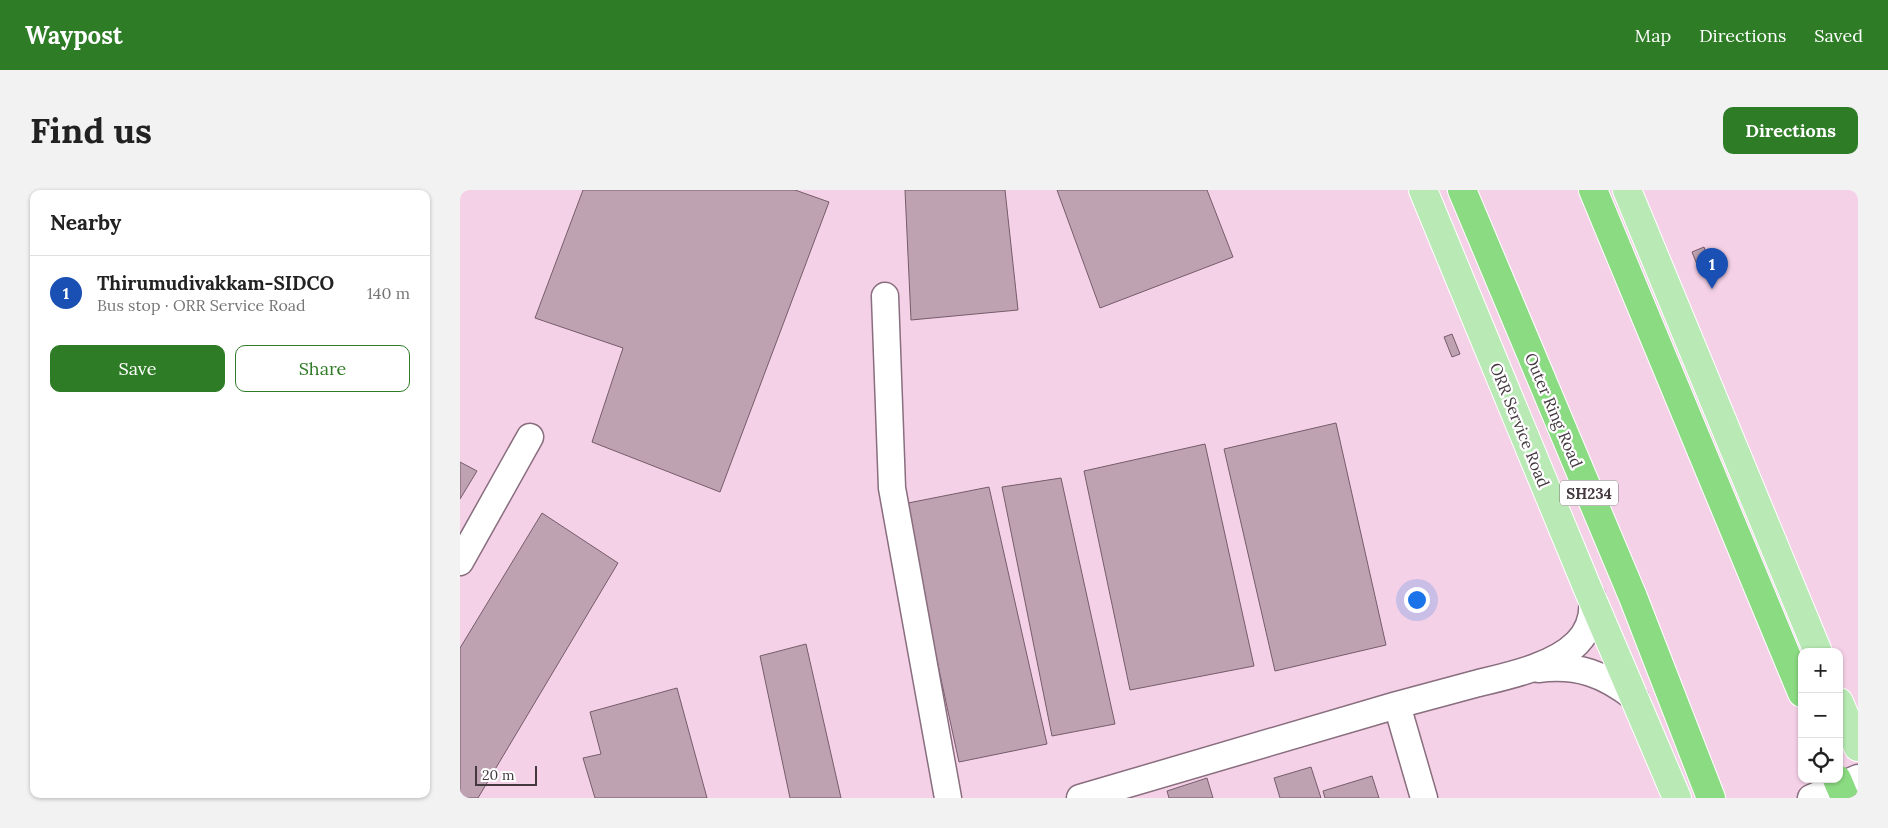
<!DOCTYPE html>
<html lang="en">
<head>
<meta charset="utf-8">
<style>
	:root { --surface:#fff; --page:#f2f2f2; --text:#222; --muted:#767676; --line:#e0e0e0; --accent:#2e7c26 }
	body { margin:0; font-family:Lora,serif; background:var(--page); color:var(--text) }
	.controls { position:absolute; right:15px; bottom:15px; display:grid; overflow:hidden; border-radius:10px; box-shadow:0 1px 4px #0004 }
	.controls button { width:45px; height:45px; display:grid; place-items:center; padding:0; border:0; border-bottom:1px solid var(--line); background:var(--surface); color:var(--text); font:25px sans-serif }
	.scale { position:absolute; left:15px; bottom:12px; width:62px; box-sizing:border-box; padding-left:5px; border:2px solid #453940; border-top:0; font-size:14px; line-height:18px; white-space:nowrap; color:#453940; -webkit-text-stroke:4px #fff; paint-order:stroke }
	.you { position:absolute; left:956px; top:409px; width:18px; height:18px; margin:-12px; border:4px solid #fff; border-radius:50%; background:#1a73e8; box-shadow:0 0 0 8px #1a73e833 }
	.badge { display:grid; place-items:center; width:32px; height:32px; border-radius:50%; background:var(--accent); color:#fff; font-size:16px; font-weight:700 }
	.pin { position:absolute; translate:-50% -41px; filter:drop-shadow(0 1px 2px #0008) }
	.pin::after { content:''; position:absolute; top:26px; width:18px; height:15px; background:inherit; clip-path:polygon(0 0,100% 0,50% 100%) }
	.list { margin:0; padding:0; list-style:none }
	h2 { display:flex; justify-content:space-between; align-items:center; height:65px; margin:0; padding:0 20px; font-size:21px }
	h2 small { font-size:16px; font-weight:400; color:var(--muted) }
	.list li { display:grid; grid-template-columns:32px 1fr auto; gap:15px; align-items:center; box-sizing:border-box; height:75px; padding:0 20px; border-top:1px solid var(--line) }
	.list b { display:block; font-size:19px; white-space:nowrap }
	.list p { margin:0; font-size:16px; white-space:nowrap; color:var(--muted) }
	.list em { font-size:16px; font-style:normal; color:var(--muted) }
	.actions { display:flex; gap:10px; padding:15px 20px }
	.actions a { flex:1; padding:11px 0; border:1px solid var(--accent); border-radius:10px; text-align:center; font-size:18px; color:var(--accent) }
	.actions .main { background:var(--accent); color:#fff }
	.icon { flex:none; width:28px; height:28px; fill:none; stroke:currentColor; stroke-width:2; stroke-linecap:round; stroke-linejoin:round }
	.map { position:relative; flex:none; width:1398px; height:608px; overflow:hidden; border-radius:10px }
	header { display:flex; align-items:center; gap:30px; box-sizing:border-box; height:70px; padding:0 25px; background:var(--accent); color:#fff }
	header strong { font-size:24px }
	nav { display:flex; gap:28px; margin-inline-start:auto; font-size:18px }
	.intro { display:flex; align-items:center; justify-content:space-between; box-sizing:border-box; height:120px; padding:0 30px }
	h1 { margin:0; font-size:35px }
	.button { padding:12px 22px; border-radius:10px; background:var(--accent); color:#fff; font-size:18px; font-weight:700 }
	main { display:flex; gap:30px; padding:0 30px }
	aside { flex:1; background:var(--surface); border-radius:10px; box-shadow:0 1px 4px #0004 }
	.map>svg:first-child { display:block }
</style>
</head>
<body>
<header>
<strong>Waypost</strong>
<nav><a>Map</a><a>Directions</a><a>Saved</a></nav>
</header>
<div class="intro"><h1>Find us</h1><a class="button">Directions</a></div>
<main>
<aside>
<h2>Nearby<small></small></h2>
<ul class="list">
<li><span class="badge" style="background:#1a4fb4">1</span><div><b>Thirumudivakkam-SIDCO</b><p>Bus stop · ORR Service Road</p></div><em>140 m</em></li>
</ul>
<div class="actions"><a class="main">Save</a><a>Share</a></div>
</aside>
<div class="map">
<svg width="1398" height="608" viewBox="0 0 1398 608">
	<rect width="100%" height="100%" fill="#fcdeef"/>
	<path fill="#f5d1e7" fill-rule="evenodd" d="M 0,0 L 1398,0 L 1398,608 L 0,608 ZM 1342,462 L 1379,462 L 1379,589 L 1342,589 Z"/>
	<path fill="#bea2b2" stroke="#755c6b" d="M 123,0 L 335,0 L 369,12 L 260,302 L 132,252 L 163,158 L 75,128 Z
		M 445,0 L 545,0 L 558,120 L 451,130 Z
		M 597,0 L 747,0 L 773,67 L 640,118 Z
		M 1244,57 L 1251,77 L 1240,82 L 1232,62 Z
		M 992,144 L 1000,164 L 992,167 L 984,147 Z
		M 876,233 L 926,455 L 815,481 L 764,259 Z
		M 745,254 L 794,476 L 670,500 L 624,281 Z
		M 0,272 L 17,281 L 0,309 Z
		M 601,288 L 655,534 L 592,546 L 542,297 Z
		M 529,297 L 587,554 L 499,572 L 443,314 Z
		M 82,323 L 158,373 L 18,608 L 0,608 L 0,458 Z
		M 346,454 L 381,608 L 330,608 L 300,466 Z
		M 217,498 L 247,608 L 135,608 L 123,568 L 141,564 L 130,522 Z
		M 851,577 L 861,608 L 820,608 L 814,588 Z
		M 912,586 L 919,608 L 865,608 L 863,601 Z
		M 747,588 L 753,608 L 709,608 L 707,601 Z"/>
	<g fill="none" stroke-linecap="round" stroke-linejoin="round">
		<defs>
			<path id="minor" d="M 425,106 L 432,298 L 488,608
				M 0,372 L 70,247
				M 1078,479 C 1118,474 1144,484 1175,508
				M 937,515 C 963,508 989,501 1015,494 C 1047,486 1093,477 1117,453 C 1129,441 1134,424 1132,407
				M 620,608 L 937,515 L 964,608
				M 1351,608 L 1398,588"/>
			<path id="major" d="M 963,0 L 1127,397 L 1217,608
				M 1167,0 L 1358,462
				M 1379,512 L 1398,557"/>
			<path id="highway" d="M 1002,0 L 1173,407 L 1251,608
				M 1133,0 L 1342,503"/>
		</defs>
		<use href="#minor" stroke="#886e7e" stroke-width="29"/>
		<use href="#major" stroke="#fff" stroke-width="30"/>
		<use href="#highway" stroke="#fff" stroke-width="30"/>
		<use href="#minor" stroke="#fff" stroke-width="26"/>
		<use href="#major" stroke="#b9e9b4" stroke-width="28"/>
		<use href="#highway" stroke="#8bdb82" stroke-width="28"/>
		<defs>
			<path id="highway-bridge" d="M 1377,589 L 1385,608"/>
		</defs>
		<use href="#highway-bridge" stroke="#fff" stroke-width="30" stroke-linecap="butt"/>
		<use href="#highway-bridge" stroke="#8bdb82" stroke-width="28"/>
	</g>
	<g text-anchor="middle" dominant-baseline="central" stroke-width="4.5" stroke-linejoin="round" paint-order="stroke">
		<rect fill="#fff" stroke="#7d7479" stroke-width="1" x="1100" y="290.5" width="58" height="25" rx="4"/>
		<g font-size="15" font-weight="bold" fill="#453940">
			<text x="1129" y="303">SH234</text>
		</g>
		<g font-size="16" fill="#453940" stroke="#fff">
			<text transform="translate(1094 220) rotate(67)">Outer Ring Road</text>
			<text transform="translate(1060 235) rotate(68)">ORR Service Road</text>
		</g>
	</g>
</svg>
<div class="controls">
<button>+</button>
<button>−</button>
<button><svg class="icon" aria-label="locate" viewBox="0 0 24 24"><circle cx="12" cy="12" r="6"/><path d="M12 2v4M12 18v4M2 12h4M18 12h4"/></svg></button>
</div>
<div class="scale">20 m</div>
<div class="you"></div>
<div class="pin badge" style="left:1252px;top:99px;background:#1a4fb4">1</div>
</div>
</main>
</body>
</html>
